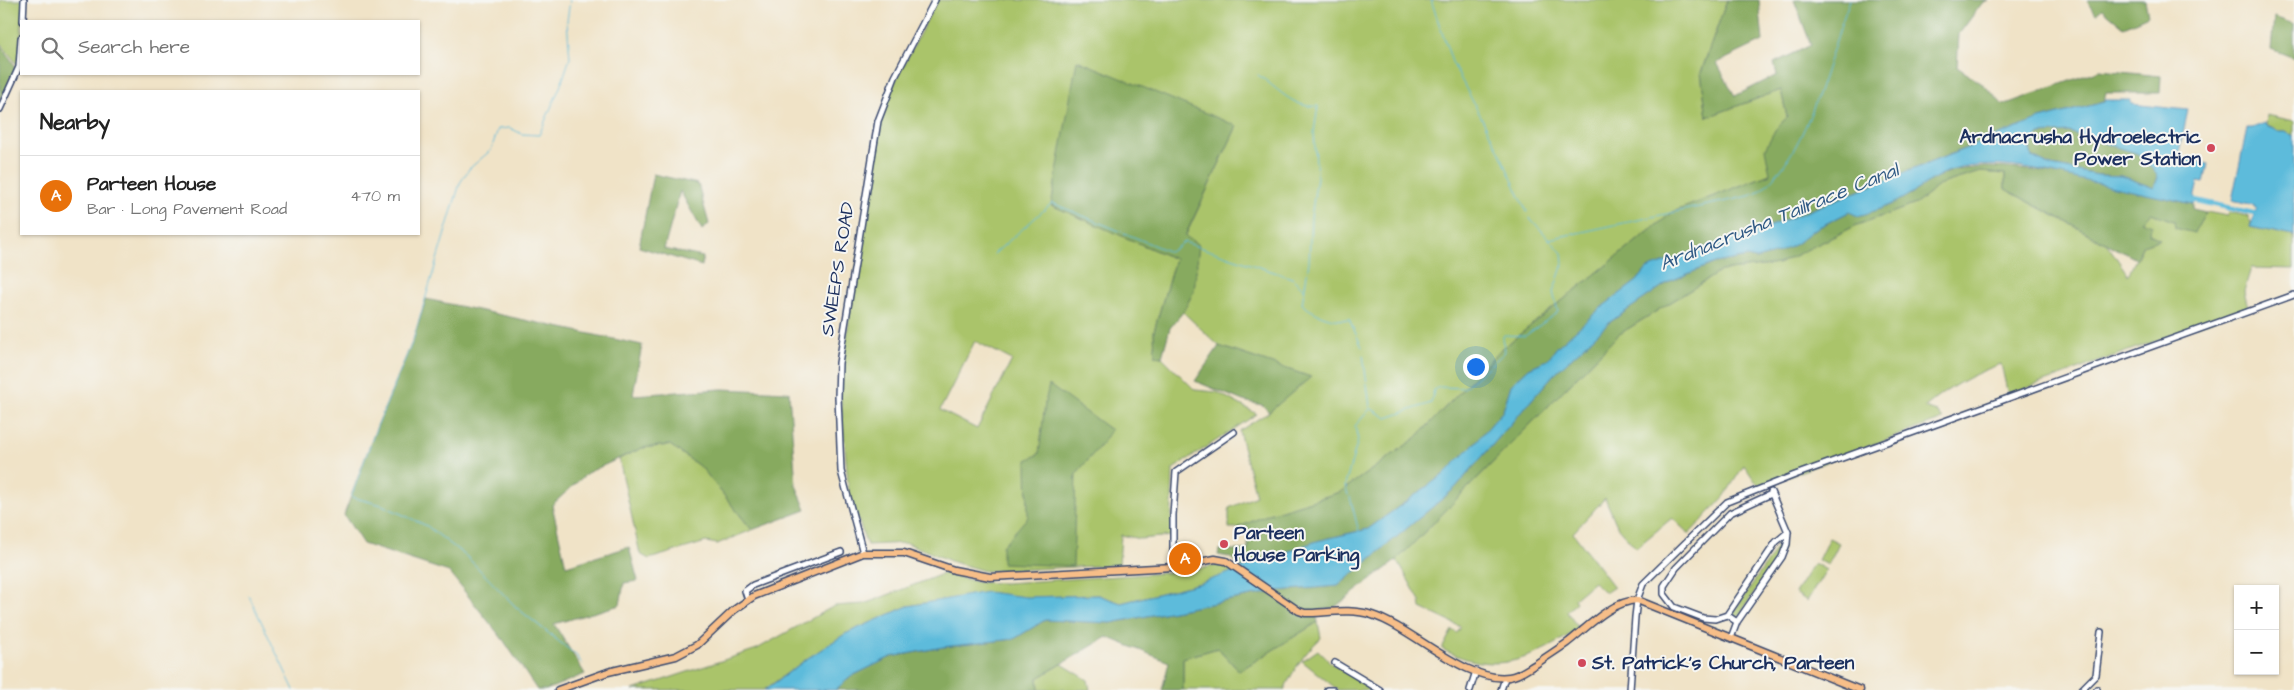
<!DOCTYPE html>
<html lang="en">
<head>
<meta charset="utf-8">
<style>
	:root { --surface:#fff; --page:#f6f6f6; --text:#222; --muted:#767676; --line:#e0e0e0; --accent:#ea580c }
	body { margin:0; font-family:"Architects Daughter",sans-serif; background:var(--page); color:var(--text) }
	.controls { position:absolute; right:15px; bottom:15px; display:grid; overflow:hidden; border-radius:0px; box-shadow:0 1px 4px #0004 }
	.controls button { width:45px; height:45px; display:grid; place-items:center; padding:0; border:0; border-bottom:1px solid var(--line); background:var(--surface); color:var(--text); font:25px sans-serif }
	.you { position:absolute; left:1475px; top:366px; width:18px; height:18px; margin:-12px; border:4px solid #fff; border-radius:50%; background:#1a73e8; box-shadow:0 0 0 8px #1a73e833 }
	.badge { display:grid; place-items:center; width:32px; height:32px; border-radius:50%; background:var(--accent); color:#fff; font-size:16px; font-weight:700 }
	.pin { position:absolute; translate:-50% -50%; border:2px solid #fff; box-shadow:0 1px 5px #0006 }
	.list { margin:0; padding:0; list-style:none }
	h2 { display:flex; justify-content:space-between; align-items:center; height:65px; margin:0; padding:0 20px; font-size:21px }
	h2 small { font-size:16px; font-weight:400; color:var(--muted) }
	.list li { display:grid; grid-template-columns:32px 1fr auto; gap:15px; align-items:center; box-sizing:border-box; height:80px; padding:0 20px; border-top:1px solid var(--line) }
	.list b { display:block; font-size:19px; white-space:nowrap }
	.list p { margin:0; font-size:16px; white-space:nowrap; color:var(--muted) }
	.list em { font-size:16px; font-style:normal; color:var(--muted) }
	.icon { flex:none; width:28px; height:28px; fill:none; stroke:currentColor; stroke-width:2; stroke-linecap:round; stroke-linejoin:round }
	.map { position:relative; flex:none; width:2294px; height:690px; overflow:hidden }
	.search { position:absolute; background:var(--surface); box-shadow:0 1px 4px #0004; left:20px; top:20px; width:400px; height:55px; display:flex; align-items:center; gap:12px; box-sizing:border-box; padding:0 18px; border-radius:0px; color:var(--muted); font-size:19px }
	.panel { position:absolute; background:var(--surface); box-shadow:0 1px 4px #0004; left:20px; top:90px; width:400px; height:145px; border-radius:0px }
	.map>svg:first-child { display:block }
</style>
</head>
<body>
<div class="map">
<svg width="2294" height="690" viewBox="0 0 2294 690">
	<rect width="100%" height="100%" fill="#f6f6f2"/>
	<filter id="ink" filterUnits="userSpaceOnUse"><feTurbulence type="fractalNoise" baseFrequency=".02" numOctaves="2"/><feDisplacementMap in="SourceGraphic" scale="10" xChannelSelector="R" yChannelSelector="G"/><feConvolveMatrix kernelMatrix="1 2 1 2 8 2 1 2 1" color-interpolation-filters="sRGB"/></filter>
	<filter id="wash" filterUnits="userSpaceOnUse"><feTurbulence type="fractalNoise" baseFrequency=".0096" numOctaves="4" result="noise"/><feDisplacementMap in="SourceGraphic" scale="20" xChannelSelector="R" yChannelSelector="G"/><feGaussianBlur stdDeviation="1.12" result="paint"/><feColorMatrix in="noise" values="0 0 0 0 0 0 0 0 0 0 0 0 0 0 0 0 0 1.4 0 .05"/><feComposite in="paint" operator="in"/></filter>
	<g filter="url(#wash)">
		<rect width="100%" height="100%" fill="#f0e3c7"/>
		<path fill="#aac46a" stroke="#627a64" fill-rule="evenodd" d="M 0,0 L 24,0 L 19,67 L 0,42 Z
			M 937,0 L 1727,0 L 1701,72 L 1707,117 L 1781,90 L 1787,117 L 1775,130 L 1770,174 L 1673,212 L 1499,351 L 1416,438 L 1340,492 L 1269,514 L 1237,528 L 1229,528 L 1229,508 L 1256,496 L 1239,431 L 1269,412 L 1310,377 L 1219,346 L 1183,312 L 1194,291 L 1185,237 L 1237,126 L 1051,205 L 1175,259 L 1154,331 L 1155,356 L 1162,357 L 1195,390 L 1217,392 L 1257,414 L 1173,469 L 1171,536 L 1140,539 L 1121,535 L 1119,565 L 985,571 L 953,562 L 907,543 L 867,545 L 849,494 L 840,392 L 853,287 L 883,115 L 892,88 ZM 975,341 L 1012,360 L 977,429 L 940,410 Z
			M 2267,115 L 2294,121 L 2294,137 L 2286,131 L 2277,131 L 2276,129 L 2266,126 Z
			M 1980,172 L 2005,174 L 2005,189 L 2107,244 L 2128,275 L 2143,245 L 2159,239 L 2149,234 L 2140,221 L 2151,213 L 2174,221 L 2194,233 L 2206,212 L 2228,216 L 2229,212 L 2247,216 L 2251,222 L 2250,227 L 2294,236 L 2294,269 L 2251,268 L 2244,291 L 2248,307 L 2008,395 L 2001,364 C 1972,374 1948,388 1924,408 L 1937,412 L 1943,419 L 1759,487 L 1744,465 L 1724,497 L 1689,534 L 1672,518 L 1636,548 L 1618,528 L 1605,498 L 1573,533 L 1614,587 L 1605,593 L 1594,582 L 1574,599 L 1576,602 L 1567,612 L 1579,629 C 1532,659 1496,677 1442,649 L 1452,630 L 1457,633 L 1461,627 L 1421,608 L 1420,601 L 1397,560 L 1618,335 L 1721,271 L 1778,264 L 1857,225 L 1916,204 L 1941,184 Z
			M 670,445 L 702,468 L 752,530 L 717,544 L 706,542 L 649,559 L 640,554 L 619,459 L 642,448 Z
			M 1829,538 L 1839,543 L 1828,565 L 1818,560 Z
			M 1781,541 L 1783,548 L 1779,557 L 1737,618 L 1733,613 Z
			M 1814,563 L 1826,570 L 1807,601 L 1795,593 Z
			M 1225,564 L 1238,571 L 1201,583 L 1121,603 L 1098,595 L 932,602 L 908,606 L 845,634 L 808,658 L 764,690 L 633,690 L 757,649 L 834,606 L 864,604 L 945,573 L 977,582 L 1005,583 L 1182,572 Z
			M 1318,622 L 1321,638 C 1304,653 1294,669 1284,690 L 1183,690 L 1183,658 L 1218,648 L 1239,671 Z
			M 1318,650 L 1332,664 L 1375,690 L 1338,690 L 1302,661 Z
			M 1062,664 L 1088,680 L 1090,690 L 1039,690 L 1038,678 Z"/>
		<path fill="#87aa5e" stroke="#516c5e" d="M 1727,0 L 1759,0 L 1763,41 L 1717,63 L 1735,96 L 1777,75 L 1774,63 L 1811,45 L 1794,0 L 1989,0 L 1983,2 L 1959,34 L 1957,67 L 1984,85 L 2003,105 L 2100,70 L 2161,76 L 2160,93 L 2106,93 L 2104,102 L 2040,119 L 1755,232 L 1647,269 L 1637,281 L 1602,307 L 1557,347 L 1547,360 L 1529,368 L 1511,385 L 1503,411 L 1474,444 L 1443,475 L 1368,529 L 1317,541 L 1243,568 L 1229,557 L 1218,555 L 1219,550 L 1248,550 L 1248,534 L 1237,528 L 1269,514 L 1340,492 L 1416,438 L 1499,351 L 1673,212 L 1770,174 L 1765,149 L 1775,130 L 1787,117 L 1781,90 L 1707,117 L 1701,73 Z
			M 2087,0 L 2145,0 L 2148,16 L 2124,27 L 2102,9 L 2096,14 Z
			M 2274,17 L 2294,24 L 2294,58 L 2271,49 Z
			M 0,44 L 16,67 L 0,102 Z
			M 1077,60 L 1237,126 L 1185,236 L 1199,245 L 1194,291 L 1183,312 L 1170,328 L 1162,357 L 1155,356 L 1154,331 L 1175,259 L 1051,205 Z
			M 2069,132 L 2136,153 L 2153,169 L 2158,177 L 2154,188 L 2122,176 L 2098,175 L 2051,166 L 2032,157 L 2029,147 L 2039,134 Z
			M 1985,167 C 2055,168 2125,190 2193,204 L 2193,209 L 2206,212 L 2194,233 L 2175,228 L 2174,221 L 2151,213 L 2141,221 L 2152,225 L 2149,234 L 2160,239 L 2143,245 L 2136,259 L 2005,189 L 2005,174 L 1980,172 L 1941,184 L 1916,204 L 1857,225 L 1778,264 L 1721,271 L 1618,335 L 1397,560 L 1335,607 L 1316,612 L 1318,622 L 1239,671 L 1218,648 L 1183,658 L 1183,690 L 1162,690 L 1169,662 L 1107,637 L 1038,678 L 1039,690 L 835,690 L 852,676 L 891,657 L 943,647 L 1014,639 L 1045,620 L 1111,623 L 1277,591 L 1338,586 L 1455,488 L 1554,374 L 1610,322 L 1670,281 L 1715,263 L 1747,257 L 1756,259 L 1796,244 L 1813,230 L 1849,212 L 1911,194 L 1932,179 L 1954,170 Z
			M 653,174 L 698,184 L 709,224 L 702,230 L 680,191 L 664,249 L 703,257 L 702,266 L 639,247 Z
			M 426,299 L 642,345 L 633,395 L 722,389 L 789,392 L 796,485 L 806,510 L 752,530 L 702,468 L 670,445 L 642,448 L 587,473 L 552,505 L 566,566 L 629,547 L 638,581 L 624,583 L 620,605 L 554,624 L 585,674 L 546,690 L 537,690 L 504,641 L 449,572 L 363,544 L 344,515 L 375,431 L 413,340 Z
			M 1219,346 L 1311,377 L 1269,412 L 1262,405 L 1243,401 L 1195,381 Z
			M 1049,385 L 1111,430 L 1104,441 L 1076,474 L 1073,566 L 1002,563 L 1002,546 L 1028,517 L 1027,460 L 1039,454 L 1045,403 Z"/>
		<path fill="#5dbbdb" stroke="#3c759c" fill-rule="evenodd" d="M 2105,100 L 2131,100 L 2131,104 L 2188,110 L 2178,157 L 2208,164 L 2204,183 L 2198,182 L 2193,204 C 2162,197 2131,191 2100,184 C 2054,174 2000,157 1953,170 C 1936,175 1925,185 1910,194 C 1893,205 1876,211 1858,216 L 1849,212 L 1813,230 L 1796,244 L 1778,253 L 1756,259 L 1747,257 L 1715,263 L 1670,281 L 1610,322 L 1554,374 L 1455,488 L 1338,586 L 1277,591 L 1111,623 L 1045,620 L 1014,639 L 943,647 L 891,657 L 852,676 L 835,690 L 765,690 L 808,658 L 845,634 L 908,606 L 987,592 L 1026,597 L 1098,595 L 1121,603 L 1201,583 L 1317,541 L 1368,529 L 1443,475 L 1474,444 L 1503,411 L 1511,385 L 1529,368 L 1547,360 L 1557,347 L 1602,307 L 1637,281 L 1647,269 L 1704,248 L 1755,232 L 2040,119 L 2104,102 ZM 2069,132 L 2136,153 L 2153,169 L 2158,177 L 2154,188 L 2122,176 L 2098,175 L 2051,166 L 2032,157 L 2029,147 L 2039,134 Z
			M 2265,123 L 2266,126 L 2278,131 L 2286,131 L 2294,137 L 2294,236 L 2250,227 L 2257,209 L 2254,207 L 2254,205 L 2232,200 L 2247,128 L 2252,128 Z"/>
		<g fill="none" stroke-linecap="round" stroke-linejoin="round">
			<path stroke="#5dbbdb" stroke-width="1" d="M 570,0 L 567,21 L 570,58 L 560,87 L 539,135 L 522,134 L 510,128 L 498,129 L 491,150 L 469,169 L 460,183 L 413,340 L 375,431 L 351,497 L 382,505 L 427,526 L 467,557 L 517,608 L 576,655 L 583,665
				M 1431,0 L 1452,62 L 1498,149 L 1527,212
				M 1258,75 C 1277,87 1293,109 1318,106 L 1314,132 L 1317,177 L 1311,218 L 1309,262 L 1302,304 C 1314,314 1333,322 1349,319 L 1362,347
				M 1549,239 L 1736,199 C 1744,197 1754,196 1761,190 C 1811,149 1827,58 1850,0
				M 994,254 L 1052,203 L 1170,252 L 1184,242 L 1292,278 L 1305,290
				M 1363,355 L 1370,407
				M 1370,408 L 1387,418 L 1431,403 L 1434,390 L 1439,387 L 1464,388 L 1504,353 L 1505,350 L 1502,339 L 1504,335 L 1525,336 L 1558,312 L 1553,292 L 1563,264 L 1562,253 L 1530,218
				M 1348,495 L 1345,485 L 1358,440 L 1355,426 L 1370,409
				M 1350,497 L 1359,532
				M 249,596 L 294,690"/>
			<path stroke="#5dbbdb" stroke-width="5" d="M 2194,200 L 2261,215"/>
		</g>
	</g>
	<g filter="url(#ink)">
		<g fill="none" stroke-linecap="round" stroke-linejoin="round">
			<defs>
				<path id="minor" d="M 23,21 L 24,0
					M 0,109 L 19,67 L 21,38
					M 863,553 L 841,471 L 838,397 L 839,363 L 878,121 L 895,77 L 935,0
					M 1173,567 L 1173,515 L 1176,472 L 1234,432
					M 748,600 L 745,591 L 753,585 L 841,552
					M 1727,615 L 1776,542 L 1788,532
					M 1737,622 L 1727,615 L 1715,619 L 1703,618 L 1674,607 L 1664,594 L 1664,586 L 1676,568 L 1730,513 L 1771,494
					M 1731,638 L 1737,622 L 1782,557 L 1787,544 L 1788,532 L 1771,492
					M 1335,663 L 1380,690
					M 1327,690 L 1333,690
					M 1470,690 L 1476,671
					M 1501,690 L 1505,678
					M 1630,690 L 1635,617 L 1637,600 L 1643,584 L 1727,502 L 1795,475 L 2294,295
					M 2081,690 L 2096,675 L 2101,632
					M 2097,690 L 2097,689"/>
				<path id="major" d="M 558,690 L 608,672 L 676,656 L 697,645 L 734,610 L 754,596 L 863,553 L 904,553 L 954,570 L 990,577 L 1173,567 L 1215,559 L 1226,561 L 1299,611 L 1305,613 C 1327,613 1350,608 1372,615 C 1413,628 1465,683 1509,677 C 1519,676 1527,669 1536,664 C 1546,657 1557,650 1567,643 C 1588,627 1610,602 1637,600 L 1860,690"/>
			</defs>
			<use href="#minor" stroke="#3b4a6e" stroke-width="8"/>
			<use href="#major" stroke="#3b4a6e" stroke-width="9"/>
			<use href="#minor" stroke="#fff" stroke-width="5"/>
			<use href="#major" stroke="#f7be88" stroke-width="6"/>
		</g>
	</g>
	<g fill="#d1495b" stroke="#f6f6f2" stroke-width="2">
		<circle cx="2211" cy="148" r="5"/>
		<circle cx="1224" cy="544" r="5"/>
		<circle cx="1582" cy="663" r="5"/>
	</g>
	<g text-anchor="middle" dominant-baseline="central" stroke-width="4" stroke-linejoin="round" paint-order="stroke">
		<g font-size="19" font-weight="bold" fill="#1b2f5e" stroke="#f6f6f2" text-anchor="start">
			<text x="2201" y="137" text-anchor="end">Ardnacrusha Hydroelectric<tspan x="2201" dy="22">Power Station</tspan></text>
			<text x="1234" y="533">Parteen<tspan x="1234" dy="22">House Parking</tspan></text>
			<text x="1592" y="663">St. Patrick's Church, Parteen</text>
		</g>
		<g font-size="19" fill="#1b2f5e" stroke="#f6f6f2">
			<text transform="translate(838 269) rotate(-81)">SWEEPS ROAD</text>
		</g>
		<g font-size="20" font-style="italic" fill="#2f5984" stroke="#f6f6f2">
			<text transform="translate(1779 217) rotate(-22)">Ardnacrusha Tailrace Canal</text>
		</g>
	</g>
</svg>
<div class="controls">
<button>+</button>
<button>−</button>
</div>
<div class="you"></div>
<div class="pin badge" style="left:1185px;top:559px;background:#e8710a">A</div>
<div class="search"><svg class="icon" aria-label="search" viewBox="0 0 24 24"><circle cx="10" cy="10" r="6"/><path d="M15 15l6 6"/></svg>Search here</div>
<section class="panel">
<h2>Nearby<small></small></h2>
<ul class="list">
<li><span class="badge" style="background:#e8710a">A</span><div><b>Parteen House</b><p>Bar · Long Pavement Road</p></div><em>470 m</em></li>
</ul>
</section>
</div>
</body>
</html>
